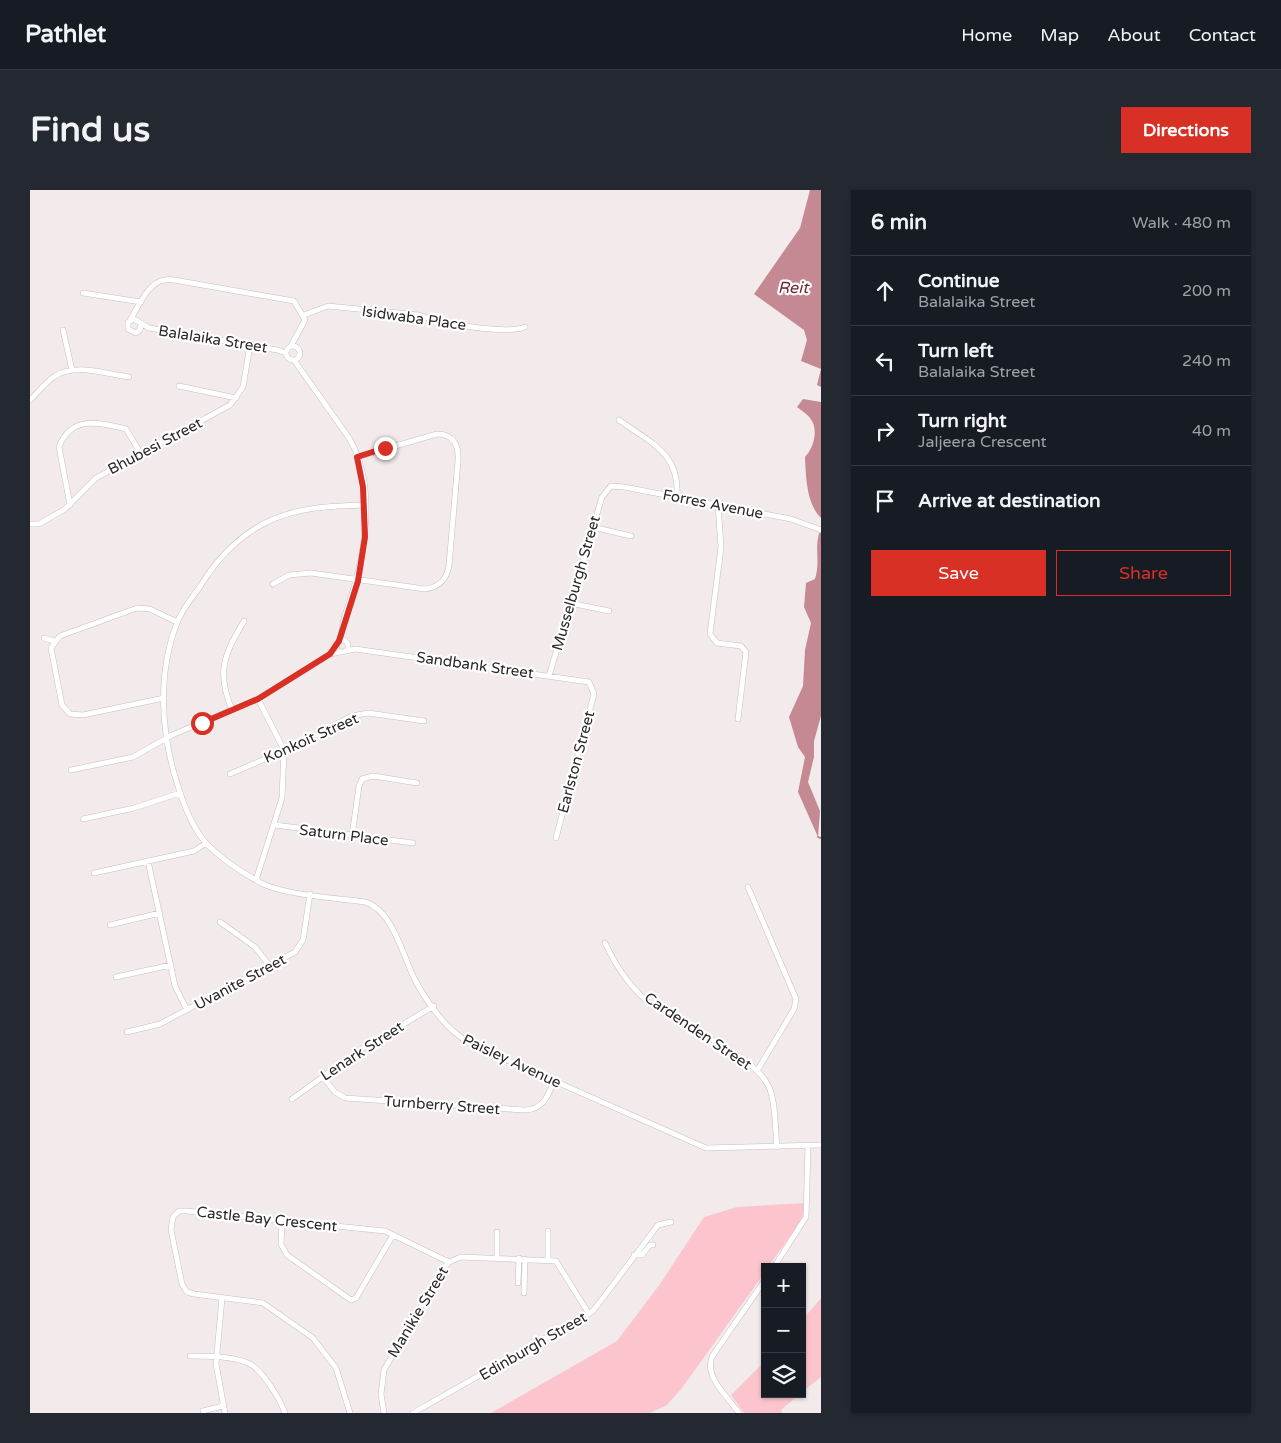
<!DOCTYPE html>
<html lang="en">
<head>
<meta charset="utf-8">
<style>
	:root { --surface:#171b24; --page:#242831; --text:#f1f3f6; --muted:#9ea1a6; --line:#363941; --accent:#d93025 }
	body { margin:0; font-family:"Varela Round",sans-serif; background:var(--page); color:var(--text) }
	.controls { position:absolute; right:15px; bottom:15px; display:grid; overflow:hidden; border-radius:0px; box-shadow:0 1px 4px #0004 }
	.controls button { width:45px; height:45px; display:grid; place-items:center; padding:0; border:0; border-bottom:1px solid var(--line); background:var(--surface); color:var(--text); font:25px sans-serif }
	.stop { position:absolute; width:15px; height:15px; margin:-11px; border:4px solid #d93025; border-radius:50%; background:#fff }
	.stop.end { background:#d93025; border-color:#fff; box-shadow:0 1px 5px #0008 }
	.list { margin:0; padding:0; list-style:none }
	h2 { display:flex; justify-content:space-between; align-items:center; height:65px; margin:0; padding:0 20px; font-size:21px }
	h2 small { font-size:16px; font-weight:400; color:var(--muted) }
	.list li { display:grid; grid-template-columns:32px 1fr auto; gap:15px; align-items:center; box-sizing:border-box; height:70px; padding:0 20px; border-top:1px solid var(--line) }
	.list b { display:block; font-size:19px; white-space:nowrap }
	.list p { margin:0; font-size:16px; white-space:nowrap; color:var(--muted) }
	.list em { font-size:16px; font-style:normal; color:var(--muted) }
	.actions { display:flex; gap:10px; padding:15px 20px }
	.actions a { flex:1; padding:11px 0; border:1px solid var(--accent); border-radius:0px; text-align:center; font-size:18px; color:var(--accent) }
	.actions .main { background:var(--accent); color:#fff }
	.icon { flex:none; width:28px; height:28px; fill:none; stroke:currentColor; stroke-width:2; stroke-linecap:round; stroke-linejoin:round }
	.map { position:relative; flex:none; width:791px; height:1223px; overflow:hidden; border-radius:0px }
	header { display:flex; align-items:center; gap:30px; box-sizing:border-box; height:70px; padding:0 25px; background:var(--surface); border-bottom:1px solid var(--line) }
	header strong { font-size:24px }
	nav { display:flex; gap:28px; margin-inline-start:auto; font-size:18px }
	.intro { display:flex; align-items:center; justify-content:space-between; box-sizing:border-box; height:120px; padding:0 30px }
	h1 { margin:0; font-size:35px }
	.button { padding:12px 22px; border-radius:0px; background:var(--accent); color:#fff; font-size:18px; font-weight:700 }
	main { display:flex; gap:30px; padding:0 30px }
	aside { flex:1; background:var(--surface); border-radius:0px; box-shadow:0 1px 4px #0004 }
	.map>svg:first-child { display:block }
</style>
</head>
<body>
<header>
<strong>Pathlet</strong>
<nav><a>Home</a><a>Map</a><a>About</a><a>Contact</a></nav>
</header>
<div class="intro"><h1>Find us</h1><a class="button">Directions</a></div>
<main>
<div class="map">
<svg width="791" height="1223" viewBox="0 0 791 1223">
	<rect width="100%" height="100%" fill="#f2eaeb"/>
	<path fill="#fcc5ce" d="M 775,1013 L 772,1029 L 738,1077 L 735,1077 L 735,1082 L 652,1198 L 637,1215 L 620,1223 L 461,1223 L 587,1151 L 630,1094 L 674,1027 L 707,1017 Z
		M 791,1108 L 791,1187 L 772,1202 L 772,1130 Z
		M 735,1171 L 735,1204 L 770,1204 L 751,1220 L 752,1223 L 714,1223 L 701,1205 Z"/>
	<path fill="#c58993" d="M 780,0 L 791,0 L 791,197 L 787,195 L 791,179 L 771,171 L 777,150 L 774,140 L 724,104 L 770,38 Z
		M 773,209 L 791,212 L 791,328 C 776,313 776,287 775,267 C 784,258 789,239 780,228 C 777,224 771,220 767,217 Z
		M 791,338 L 791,526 L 784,551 L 784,567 L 778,592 L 790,621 L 788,647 L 768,602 L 775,567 L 768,557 L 759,527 L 773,496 L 775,460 L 781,433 L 774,417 L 776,393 L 785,389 C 791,370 783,358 791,338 Z"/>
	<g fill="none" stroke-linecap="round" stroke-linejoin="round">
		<path stroke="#c58993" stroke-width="2" d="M 788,647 L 791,648"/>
		<defs>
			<path id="minor" d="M 53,103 L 111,112
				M 274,125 L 298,116 L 389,125 C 410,133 475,145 495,137
				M 100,130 C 111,113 119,86 144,90 L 264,111 L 275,130 L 261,156
				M 111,134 L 110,140 L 106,143 L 98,139 L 98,132 L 104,129 L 119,138 L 247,160 L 256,163
				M 33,140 L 42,180
				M256 163a7 7 0 1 1 14 0a7 7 0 1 1-14 0Z
				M 264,170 L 319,248 C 349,299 334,373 315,425 C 312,433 313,442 309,451
				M 149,196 L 206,208
				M 0,210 C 8,202 16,192 25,186 C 46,173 76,184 99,187
				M 589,230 C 620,253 650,262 647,307
				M 688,314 L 691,357 L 680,444 L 687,453 L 711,456 L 716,462 L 708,529
				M 40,315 L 29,257 C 41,225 70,232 96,239 L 111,264
				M 335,315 C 300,316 267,317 235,333 C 208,347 187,369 171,395 C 163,407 152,419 147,433 C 127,484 131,545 148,596 C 154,616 162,637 176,653 C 191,669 213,683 231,693 C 254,705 307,708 335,712 C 363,720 373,767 385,790 C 398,814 418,842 443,855 L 676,958 L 791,955
				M 0,334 L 9,334 L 35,319 L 66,288 L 200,215 L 213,197 L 220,155
				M 562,337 L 601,346
				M 243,394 L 259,385 L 281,383 L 395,399 C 410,397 417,389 419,375 L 428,271 C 429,256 424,244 407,244 L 327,267
				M 540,413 L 579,421
				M 14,448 L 24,451
				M306 456a6 6 0 1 1 12 0a6 6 0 1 1-12 0Z
				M 316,461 L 325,459 L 559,492 L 564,504 L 526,648
				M 519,486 L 572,307 L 581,296 L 594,297 L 761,329 L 791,340
				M 134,508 L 53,525 L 40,524 L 32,515 L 21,458 L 30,446 L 107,418 L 120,419 L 147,432
				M 202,520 C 186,482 194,465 214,431
				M 41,580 L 103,567 L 142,545 L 228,509 L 300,464 L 310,462
				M 200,584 L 265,556 L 322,526 L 338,523 L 394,531
				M 53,629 L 104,618 L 150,603
				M 245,635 L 383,653
				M 322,646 L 329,596 L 332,589 L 343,586 L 387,593
				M 118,671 L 145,796 L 157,820
				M 64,683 L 164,661 L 176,653
				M 226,690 L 252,608 L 254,560 L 228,509
				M 718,697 L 766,809 L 764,819 L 727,881
				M 190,732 L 225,757 L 240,776
				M 80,735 L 130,723
				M 575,753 C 585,774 600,797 618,812 C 648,836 724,863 739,897 C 746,912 745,940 747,957
				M 86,787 L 141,775
				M 97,842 L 130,834 L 265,762 L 273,750 L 280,704
				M 293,887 L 305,902 L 315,908 L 494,920 C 513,920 518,906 524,891
				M 262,909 L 333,858 L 404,816
				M 252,1030 L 251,1054 L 257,1065 L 321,1110 L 326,1108 L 363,1045
				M 604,1065 L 612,1065 L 620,1055 L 623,1055
				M 467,1068 L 467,1042
				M 518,1070 L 518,1041
				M 744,1077 L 776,1027 L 778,956
				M 488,1093 L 489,1068
				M 494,1103 L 495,1069
				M 192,1108 L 186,1174 L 195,1223
				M 160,1166 C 178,1166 201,1166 218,1173 C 232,1179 250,1209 255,1223
				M 173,1221 L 193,1216
				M 320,1223 L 306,1178 L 283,1148 L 233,1113 L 164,1104 L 157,1102 L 152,1094 L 141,1040 L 143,1027 L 149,1021 L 156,1021 L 355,1041 L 419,1072
				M 354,1223 L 351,1204 L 354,1180 L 413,1079 L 419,1072 L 431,1067 L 526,1071 L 559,1124
				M 383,1223 L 563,1121 L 628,1035 L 641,1032
				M 709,1223 C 698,1207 672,1185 683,1165 L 735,1090"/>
		</defs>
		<use href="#minor" stroke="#c7bfc0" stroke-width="6"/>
		<use href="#minor" stroke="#fff" stroke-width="5"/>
	</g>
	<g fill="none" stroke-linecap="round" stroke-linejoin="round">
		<path stroke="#d93025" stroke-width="6" d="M 172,533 L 228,509 L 300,464 L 309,451 L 328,391 L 335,347 L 333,297 L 327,267 L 355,258"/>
	</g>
	<g text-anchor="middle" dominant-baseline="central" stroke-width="4.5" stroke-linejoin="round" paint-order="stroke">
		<g font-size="15" fill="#2a2727" stroke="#fff">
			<text transform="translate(384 128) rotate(8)">Isidwaba Place</text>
			<text transform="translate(183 149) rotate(9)">Balalaika Street</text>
			<text transform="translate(125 256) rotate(-28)">Bhubesi Street</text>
			<text transform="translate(683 314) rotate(11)">Forres Avenue</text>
			<text transform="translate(546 393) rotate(-74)">Musselburgh Street</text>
			<text transform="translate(445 475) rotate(8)">Sandbank Street</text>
			<text transform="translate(281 548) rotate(-24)">Konkoit Street</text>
			<text transform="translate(546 572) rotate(-75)">Earlston Street</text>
			<text transform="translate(314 645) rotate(7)">Saturn Place</text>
			<text transform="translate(210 792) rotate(-28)">Uvanite Street</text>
			<text transform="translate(668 841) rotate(34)">Cardenden Street</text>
			<text transform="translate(332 861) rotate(-33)">Lenark Street</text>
			<text transform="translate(482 871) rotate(25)">Paisley Avenue</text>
			<text transform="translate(412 915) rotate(4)">Turnberry Street</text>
			<text transform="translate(237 1029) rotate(6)">Castle Bay Crescent</text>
			<text transform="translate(388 1122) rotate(-59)">Manikie Street</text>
			<text transform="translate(503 1156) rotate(-30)">Edinburgh Street</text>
		</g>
		<g font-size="16" font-style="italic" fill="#6e2538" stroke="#fff">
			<text x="763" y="98">Reit</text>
		</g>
	</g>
</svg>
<div class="controls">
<button>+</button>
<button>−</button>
<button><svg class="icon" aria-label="layers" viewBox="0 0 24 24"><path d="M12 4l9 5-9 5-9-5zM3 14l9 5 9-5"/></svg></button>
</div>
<div class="stop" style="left:172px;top:533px"></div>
<div class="stop end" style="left:355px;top:258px"></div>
</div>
<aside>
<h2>6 min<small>Walk · 480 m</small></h2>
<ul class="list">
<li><svg class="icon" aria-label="ahead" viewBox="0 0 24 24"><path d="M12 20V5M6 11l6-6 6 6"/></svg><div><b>Continue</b><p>Balalaika Street</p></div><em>200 m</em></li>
<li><svg class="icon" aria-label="left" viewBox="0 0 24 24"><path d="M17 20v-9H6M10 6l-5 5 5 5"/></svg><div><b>Turn left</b><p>Balalaika Street</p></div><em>240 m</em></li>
<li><svg class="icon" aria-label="right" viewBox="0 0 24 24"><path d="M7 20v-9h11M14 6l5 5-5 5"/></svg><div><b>Turn right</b><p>Jaljeera Crescent</p></div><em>40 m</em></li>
<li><svg class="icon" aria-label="arrive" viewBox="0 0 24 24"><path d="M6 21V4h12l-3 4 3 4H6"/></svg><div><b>Arrive at destination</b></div></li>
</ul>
<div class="actions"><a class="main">Save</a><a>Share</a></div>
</aside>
</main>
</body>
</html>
